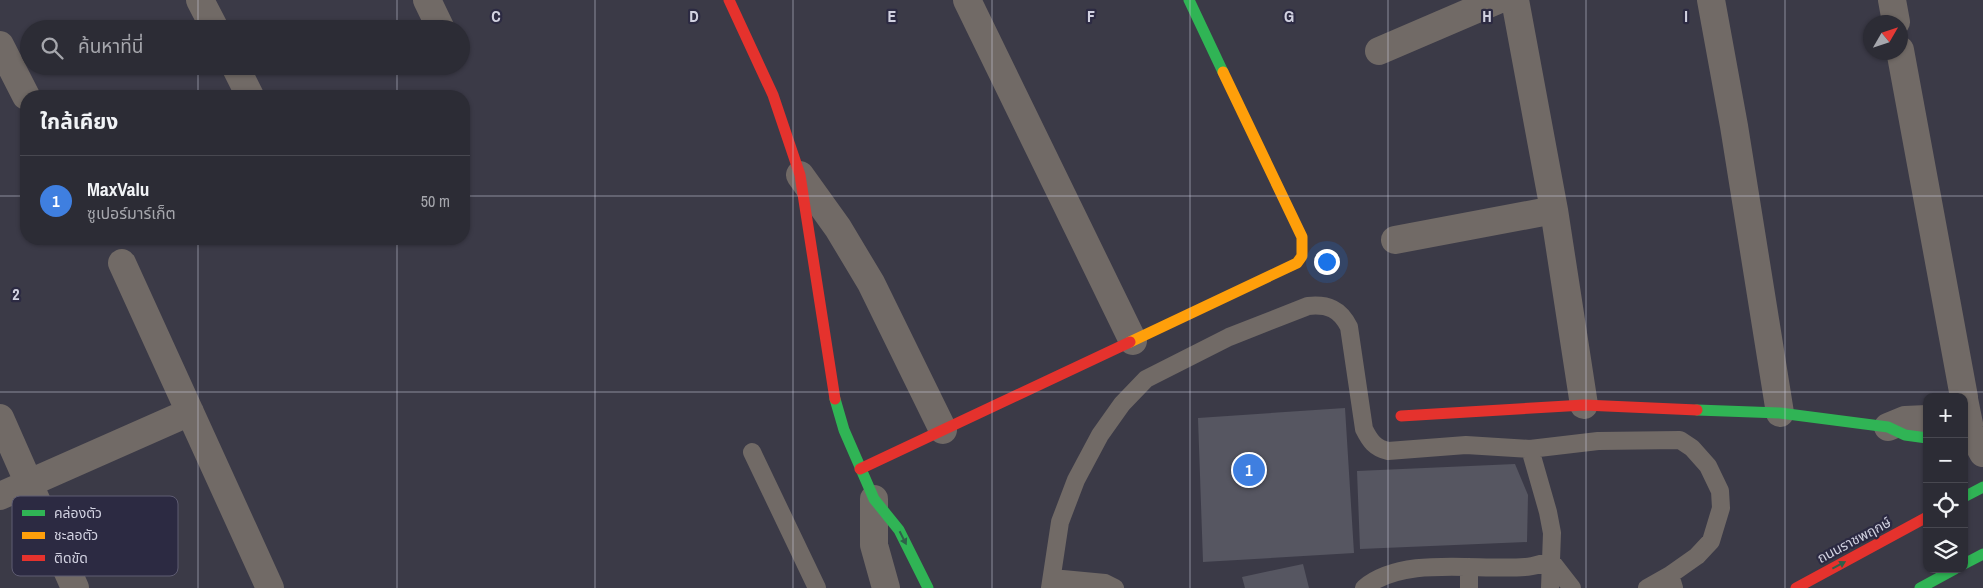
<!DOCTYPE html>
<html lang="th">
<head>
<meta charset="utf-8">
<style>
	:root { --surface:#2c2c35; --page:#383841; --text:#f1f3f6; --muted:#a6a7ad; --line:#484850; --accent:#1a73e8 }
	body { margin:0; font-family:"Archivo Narrow","Noto Sans Thai",sans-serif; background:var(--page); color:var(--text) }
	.controls { position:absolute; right:15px; bottom:15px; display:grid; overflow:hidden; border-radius:10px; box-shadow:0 1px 4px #0004 }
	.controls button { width:45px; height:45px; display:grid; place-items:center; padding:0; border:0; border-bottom:1px solid var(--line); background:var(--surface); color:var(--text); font:25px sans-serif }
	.compass { position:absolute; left:1863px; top:15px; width:45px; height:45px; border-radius:50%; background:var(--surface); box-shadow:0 1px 4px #0004; rotate:51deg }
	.you { position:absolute; left:1326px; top:261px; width:18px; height:18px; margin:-12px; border:4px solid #fff; border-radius:50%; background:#1a73e8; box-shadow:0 0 0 8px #1a73e833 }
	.badge { display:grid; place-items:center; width:32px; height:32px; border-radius:50%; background:var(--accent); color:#fff; font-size:16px; font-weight:700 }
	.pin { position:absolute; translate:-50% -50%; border:2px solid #fff; box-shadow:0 1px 5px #0006 }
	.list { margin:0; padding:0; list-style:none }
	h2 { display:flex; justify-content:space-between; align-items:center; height:65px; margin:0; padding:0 20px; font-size:21px }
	h2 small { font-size:16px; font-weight:400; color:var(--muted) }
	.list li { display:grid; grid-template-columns:32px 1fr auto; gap:15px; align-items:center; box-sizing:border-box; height:90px; padding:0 20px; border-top:1px solid var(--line) }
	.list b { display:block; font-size:19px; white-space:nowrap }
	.list p { margin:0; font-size:16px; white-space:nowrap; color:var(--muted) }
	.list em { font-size:16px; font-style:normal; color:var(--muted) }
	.icon { flex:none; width:28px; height:28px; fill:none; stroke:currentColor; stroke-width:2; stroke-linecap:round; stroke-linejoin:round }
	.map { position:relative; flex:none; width:1983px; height:588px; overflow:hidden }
	.search { position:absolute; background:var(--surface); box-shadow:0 1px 4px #0004; left:20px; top:20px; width:450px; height:55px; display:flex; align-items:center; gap:12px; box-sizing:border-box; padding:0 18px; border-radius:28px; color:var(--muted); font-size:19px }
	.panel { position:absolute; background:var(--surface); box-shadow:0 1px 4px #0004; left:20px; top:90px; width:450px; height:155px; border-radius:20px }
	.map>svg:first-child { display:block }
</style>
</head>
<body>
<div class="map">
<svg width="1983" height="588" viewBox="0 0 1983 588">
	<rect width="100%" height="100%" fill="#3b3a47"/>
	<path fill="#565661" d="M 1345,408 L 1354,553 L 1203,562 L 1198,418 Z
		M 1515,464 L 1528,495 L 1527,542 L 1360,549 L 1357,471 Z
		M 1303,564 L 1309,588 L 1245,588 L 1242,577 Z"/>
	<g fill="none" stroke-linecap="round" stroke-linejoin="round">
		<path stroke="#716a66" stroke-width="18" d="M 1530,449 L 1548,512 L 1552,533 L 1550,588
			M 752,452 L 817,588
			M 1551,561 L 1572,588
			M 1052,578 L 1105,583 L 1115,588
			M 1050,588 L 1060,522 L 1076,480 L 1100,435 L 1122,404 L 1146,379 L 1229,337 L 1308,306 C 1328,304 1340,309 1349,327 L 1364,429 C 1370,441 1375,448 1388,451 L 1466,445 L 1530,449 L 1598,441 L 1680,440 L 1692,448 L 1708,466 L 1720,491 L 1721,508 L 1711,541 L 1697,556 L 1670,575 L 1674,588
			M 1364,588 C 1403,555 1477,571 1525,567 C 1533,567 1542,563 1551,561
			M 1469,588 L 1469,567
			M 1647,588 L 1670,575"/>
		<path stroke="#716a66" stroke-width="28" d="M 200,0 L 215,29
			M 427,0 L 441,29
			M 967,0 L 1133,341
			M 1515,0 L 1554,210 L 1584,405
			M 1711,0 L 1734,126 L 1780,413
			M 1892,0 L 1896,22
			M 0,45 L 26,96
			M 1900,50 L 1964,397
			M 1379,51 L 1498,0
			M 235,66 L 250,96
			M 800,175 L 838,228 L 871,283 L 943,430
			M 1395,240 L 1554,210
			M 122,263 L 270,588
			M 1964,399 L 1970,429 L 1983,453
			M 0,418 L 75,588
			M 1888,427 L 1905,420 L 1927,419
			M 0,496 L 190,412
			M 874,499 L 874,545 L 886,588"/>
		<path stroke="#30b455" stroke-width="11" d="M 1189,0 L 1223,72
			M 835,399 L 844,430 L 874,499 L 899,530 L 928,588
			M 1697,410 L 1780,413 L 1888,427 L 1905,435 L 1927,438
			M 1964,497 L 1983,487
			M 1964,564 L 1983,554
			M 1920,588 L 1955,569"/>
		<path stroke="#ff9f0a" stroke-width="11" d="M 1130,342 L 1297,263 L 1302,256 L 1302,237 L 1223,72"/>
		<path stroke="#e5322d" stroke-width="11" d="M 729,0 L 773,95 L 800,175 L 835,399
			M 1401,416 L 1584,405 L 1697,410
			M 860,469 L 1130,342
			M 1796,588 L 1927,517"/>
	</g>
	<defs><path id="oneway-solid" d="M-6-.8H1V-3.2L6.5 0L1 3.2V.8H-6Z" transform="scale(1.25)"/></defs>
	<g fill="#2e614a">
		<use href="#oneway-solid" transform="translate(903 538) rotate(63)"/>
		<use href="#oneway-solid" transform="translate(1839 565) rotate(-28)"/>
	</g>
	<path fill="none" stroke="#d2d2e1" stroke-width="1" stroke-opacity="0.55" d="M 198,0 L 198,29M 397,0 L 397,29M 595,0 L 595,588M 793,0 L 793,588M 992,0 L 992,588M 1190,0 L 1190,588M 1388,0 L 1388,588M 1586,0 L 1586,588M 1785,0 L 1785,588M 198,66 L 198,96M 397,66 L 397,96M 0,196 L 26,196M 464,196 L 1983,196M 198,239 L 198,588M 397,239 L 397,588M 0,392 L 1983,392"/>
	<g text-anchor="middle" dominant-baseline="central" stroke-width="4.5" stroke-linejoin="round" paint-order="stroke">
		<g font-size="14" fill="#d2d2e1" stroke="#2c2a42">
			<text transform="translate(1854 540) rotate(-28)">ถนนราชพฤกษ์</text>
		</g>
	</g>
	<rect x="12" y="496" width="166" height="80" rx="8" fill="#2c2a42" stroke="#5e5c72" stroke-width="1"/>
	<rect x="22" y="510" width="23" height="6" fill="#30b455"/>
	<rect x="22" y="532" width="23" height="7" fill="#ff9f0a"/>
	<rect x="22" y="555" width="23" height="6" fill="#e5322d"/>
	<g font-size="14" fill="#d2d2e1">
		<text x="54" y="518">คล่องตัว</text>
		<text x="54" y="540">ชะลอตัว</text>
		<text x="54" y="563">ติดขัด</text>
	</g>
	<g font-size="16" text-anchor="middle" font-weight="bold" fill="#d2d2e1" stroke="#2c2a42" stroke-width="4.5" stroke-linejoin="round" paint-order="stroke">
		<text x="496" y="22">C</text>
		<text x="694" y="22">D</text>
		<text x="892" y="22">E</text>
		<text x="1091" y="22">F</text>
		<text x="1289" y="22">G</text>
		<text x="1487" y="22">H</text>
		<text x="1686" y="22">I</text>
		<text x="16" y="300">2</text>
	</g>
</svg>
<div class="controls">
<button>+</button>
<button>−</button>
<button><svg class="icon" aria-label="locate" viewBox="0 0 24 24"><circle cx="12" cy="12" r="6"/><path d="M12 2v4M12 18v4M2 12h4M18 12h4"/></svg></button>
<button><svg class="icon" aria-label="layers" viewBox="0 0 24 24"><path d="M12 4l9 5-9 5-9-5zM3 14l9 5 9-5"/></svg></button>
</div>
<svg class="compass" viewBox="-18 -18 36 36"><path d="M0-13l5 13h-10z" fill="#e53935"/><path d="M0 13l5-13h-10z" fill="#a6a7ad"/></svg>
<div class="you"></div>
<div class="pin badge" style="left:1249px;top:470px;background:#3f7fe0">1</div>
<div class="search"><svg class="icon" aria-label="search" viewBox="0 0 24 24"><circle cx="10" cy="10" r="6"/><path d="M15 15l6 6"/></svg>ค้นหาที่นี่</div>
<section class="panel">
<h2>ใกล้เคียง<small></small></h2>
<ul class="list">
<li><span class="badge" style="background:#3f7fe0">1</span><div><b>MaxValu</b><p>ซูเปอร์มาร์เก็ต</p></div><em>50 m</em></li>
</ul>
</section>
</div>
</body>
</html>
